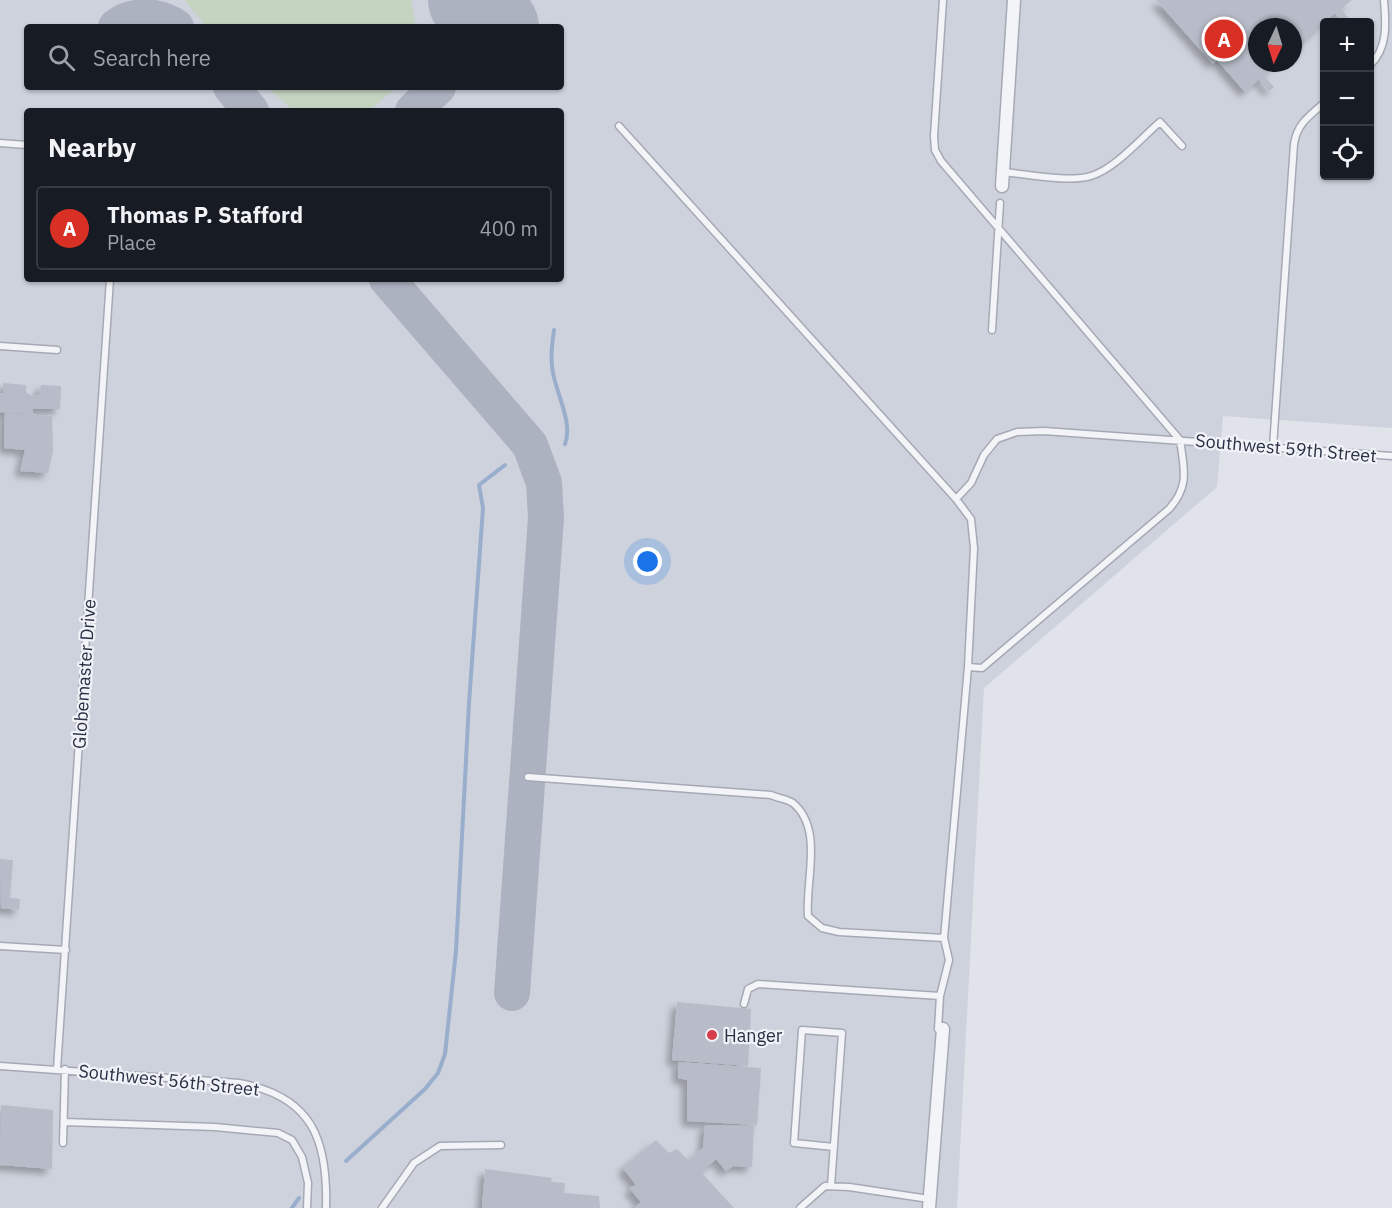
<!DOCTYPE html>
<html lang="en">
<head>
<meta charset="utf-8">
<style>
	:root { --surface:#171b24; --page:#242831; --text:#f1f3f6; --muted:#9ea1a6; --line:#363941; --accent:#d93025 }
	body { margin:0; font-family:"IBM Plex Sans",sans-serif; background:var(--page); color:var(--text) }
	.controls { position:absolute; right:18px; top:18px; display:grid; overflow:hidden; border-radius:6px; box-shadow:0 2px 4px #0004 }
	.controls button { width:54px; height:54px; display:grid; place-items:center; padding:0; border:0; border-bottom:2px solid var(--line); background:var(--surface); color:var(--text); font:30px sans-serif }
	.compass { position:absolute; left:1248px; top:18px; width:54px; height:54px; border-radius:50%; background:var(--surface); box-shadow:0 2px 4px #0004; rotate:184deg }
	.you { position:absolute; left:648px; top:562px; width:21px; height:21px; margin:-15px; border:4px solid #fff; border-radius:50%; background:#1a73e8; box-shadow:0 0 0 9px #1a73e833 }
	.badge { display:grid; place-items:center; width:39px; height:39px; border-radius:50%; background:var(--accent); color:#fff; font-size:20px; font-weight:700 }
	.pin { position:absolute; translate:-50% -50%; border:3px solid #fff; box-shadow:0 2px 6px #0006 }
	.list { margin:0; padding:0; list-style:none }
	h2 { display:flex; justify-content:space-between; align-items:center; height:78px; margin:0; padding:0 24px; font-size:26px }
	h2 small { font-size:20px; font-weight:400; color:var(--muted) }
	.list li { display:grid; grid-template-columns:39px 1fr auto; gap:18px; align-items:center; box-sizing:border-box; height:84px; margin:0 12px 12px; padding:0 12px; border:2px solid var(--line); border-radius:6px }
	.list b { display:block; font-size:22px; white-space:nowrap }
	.list p { margin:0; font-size:20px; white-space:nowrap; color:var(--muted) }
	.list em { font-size:20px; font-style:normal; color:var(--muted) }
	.icon { flex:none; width:33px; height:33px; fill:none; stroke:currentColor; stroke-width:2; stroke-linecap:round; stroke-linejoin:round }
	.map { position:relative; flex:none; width:1392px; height:1208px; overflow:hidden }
	.search { position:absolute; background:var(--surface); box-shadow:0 2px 4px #0004; left:24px; top:24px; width:540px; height:66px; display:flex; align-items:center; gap:15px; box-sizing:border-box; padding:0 21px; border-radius:6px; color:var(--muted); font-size:22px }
	.panel { position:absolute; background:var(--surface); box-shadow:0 2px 4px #0004; left:24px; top:108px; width:540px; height:174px; border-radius:6px }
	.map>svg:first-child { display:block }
</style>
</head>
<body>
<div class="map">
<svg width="1392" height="1208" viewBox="0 0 1392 1208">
	<defs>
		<filter id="shadow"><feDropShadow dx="-5.5" dy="5.5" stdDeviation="3" flood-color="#0004"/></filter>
	</defs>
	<rect width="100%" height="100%" fill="#e0e3ea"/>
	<path fill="#ced2dc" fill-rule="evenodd" d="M 0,0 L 1392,0 L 1392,428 L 1223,416 L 1217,487 L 984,688 L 957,1208 L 0,1208 ZM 1324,22 L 1370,22 L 1370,176 L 1324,176 ZM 27,27 L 561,27 L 561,87 L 27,87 ZM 1257,27 L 1293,27 L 1293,63 L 1257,63 ZM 27,111 L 561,111 L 561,279 L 27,279 Z"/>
	<path fill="#c4d4c1" d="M 184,0 L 411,0 L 416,27 L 207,27 Z
		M 267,87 L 397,87 L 368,111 L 294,111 Z"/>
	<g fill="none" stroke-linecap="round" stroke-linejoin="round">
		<path stroke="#99aecc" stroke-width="4" d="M 554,330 C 552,345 550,359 553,373 C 557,395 573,423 565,444
			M 346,1161 L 425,1089 L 438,1073 L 445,1054 L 456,951 L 469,703 L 483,508 L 479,485 L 505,465
			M 292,1208 L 299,1198"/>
		<path stroke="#acb2c0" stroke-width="36" d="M 116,27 C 133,13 159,15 176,27
			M 231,87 L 251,111
			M 413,111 L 438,87
			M 387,279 L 530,445 L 544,483 L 546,518 L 512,993"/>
		<path stroke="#acb2c0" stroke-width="88" d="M 472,0 L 495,27"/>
	</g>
	<path fill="#b7bcc8" filter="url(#shadow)" d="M 1156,0 L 1352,0 L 1341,9 L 1350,20 L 1348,22 L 1343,22 L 1335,13 L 1293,50 L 1293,27 L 1257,27 L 1257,63 L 1278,63 L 1264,76 L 1274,87 L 1269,91 L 1259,79 L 1245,92 L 1217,60 L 1213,64 Z
		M 3,383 L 26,385 L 26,392 L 33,397 L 39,394 L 41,385 L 61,386 L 60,409 L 33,409 L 33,414 L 0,412 L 0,393 L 3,393 Z
		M 5,413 L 52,416 L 53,451 L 48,473 L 20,471 L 25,450 L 4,448 Z
		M 0,859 L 13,860 L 10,898 L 20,899 L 19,910 L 1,908 Z
		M 677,1002 L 751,1009 L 748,1066 L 672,1060 Z
		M 678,1062 L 761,1068 L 757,1125 L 687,1121 L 687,1080 L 678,1078 Z
		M 1,1105 L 53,1110 L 52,1169 L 0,1165 Z
		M 705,1125 L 754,1126 L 752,1167 L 733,1166 L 726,1171 L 716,1159 L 701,1172 L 734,1208 L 634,1208 L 641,1202 L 629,1188 L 636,1185 L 623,1168 L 656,1140 L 669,1153 L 677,1149 L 688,1160 L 703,1148 Z
		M 485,1169 L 552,1178 L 551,1182 L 565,1183 L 564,1193 L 599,1196 L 600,1208 L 482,1208 Z"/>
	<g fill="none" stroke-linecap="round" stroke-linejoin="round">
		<defs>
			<path id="service" d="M 1370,65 C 1388,48 1386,24 1384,0
				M 619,126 L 956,499
				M 0,143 L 27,145
				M 1003,172 C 1027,174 1068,183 1091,176 C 1116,168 1140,139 1160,122 L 1182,146
				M 992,330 L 1000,203
				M 0,346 L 57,350
				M 1273,447 L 1294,144 C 1297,124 1309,116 1324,103
				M 968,667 L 974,548 L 971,519 L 956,499 L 971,483 L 984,455 L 997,439 L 1017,432 L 1044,431 L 1392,456
				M 528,777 L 771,795 C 777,798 787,799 793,803 C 824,829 805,881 808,916 L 822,928 L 839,932 L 944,938
				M 0,946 L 66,950
				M 744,1004 L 748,989 L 758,984 L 940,996
				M 938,1029 L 940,996 L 949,960 L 944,938 L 968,667 L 982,668 L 1169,509 C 1190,486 1184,469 1180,440 L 941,161 L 935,150 L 934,136 L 943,0
				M 0,1066 L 239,1083 C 313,1096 328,1141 326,1208
				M 57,1069 L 110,279
				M 64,1122 L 215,1127 L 278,1133 L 292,1140 L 302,1157 L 308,1183 L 307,1208
				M 63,1143 L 65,1069
				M 831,1186 L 842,1033 L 802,1030 L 794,1143 L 834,1147
				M 382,1208 L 414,1163 L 440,1146 L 501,1145
				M 800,1208 L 825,1186 L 849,1187 L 929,1199"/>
			<path id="minor" d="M 1002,186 L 1014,0
				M 929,1208 L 943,1029"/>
		</defs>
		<use href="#service" stroke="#a5a9b5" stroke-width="9"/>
		<use href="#minor" stroke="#a5a9b5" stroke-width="15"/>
		<use href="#service" stroke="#f3f4f8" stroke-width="6"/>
		<use href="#minor" stroke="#f3f4f8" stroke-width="12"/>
	</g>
	<circle fill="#d73d48" stroke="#f0f2f7" stroke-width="2" cx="712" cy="1035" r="6"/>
	<g text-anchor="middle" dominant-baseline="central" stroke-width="4.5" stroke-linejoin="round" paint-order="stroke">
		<g font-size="18" fill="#272f43" stroke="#f0f2f7">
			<text transform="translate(1286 448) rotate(5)">Southwest 59th Street</text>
			<text transform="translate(84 674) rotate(-86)">Globemaster Drive</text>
			<text transform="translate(169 1080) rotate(6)">Southwest 56th Street</text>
		</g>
		<g font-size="18" fill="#272f43" stroke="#f0f2f7" text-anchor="start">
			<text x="724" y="1035">Hanger</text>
		</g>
	</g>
</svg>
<div class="controls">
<button>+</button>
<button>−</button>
<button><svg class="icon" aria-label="locate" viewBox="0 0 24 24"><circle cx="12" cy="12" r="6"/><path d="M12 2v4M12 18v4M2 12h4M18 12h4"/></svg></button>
</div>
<svg class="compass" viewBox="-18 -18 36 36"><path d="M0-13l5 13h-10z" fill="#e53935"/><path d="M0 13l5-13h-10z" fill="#9ea1a6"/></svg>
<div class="you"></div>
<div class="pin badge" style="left:1224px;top:39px">A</div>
<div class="search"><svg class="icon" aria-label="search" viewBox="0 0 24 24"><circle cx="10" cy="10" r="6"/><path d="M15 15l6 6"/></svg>Search here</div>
<section class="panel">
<h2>Nearby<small></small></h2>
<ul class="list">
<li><span class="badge">A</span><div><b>Thomas P. Stafford</b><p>Place</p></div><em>400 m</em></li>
</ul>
</section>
</div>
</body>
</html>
